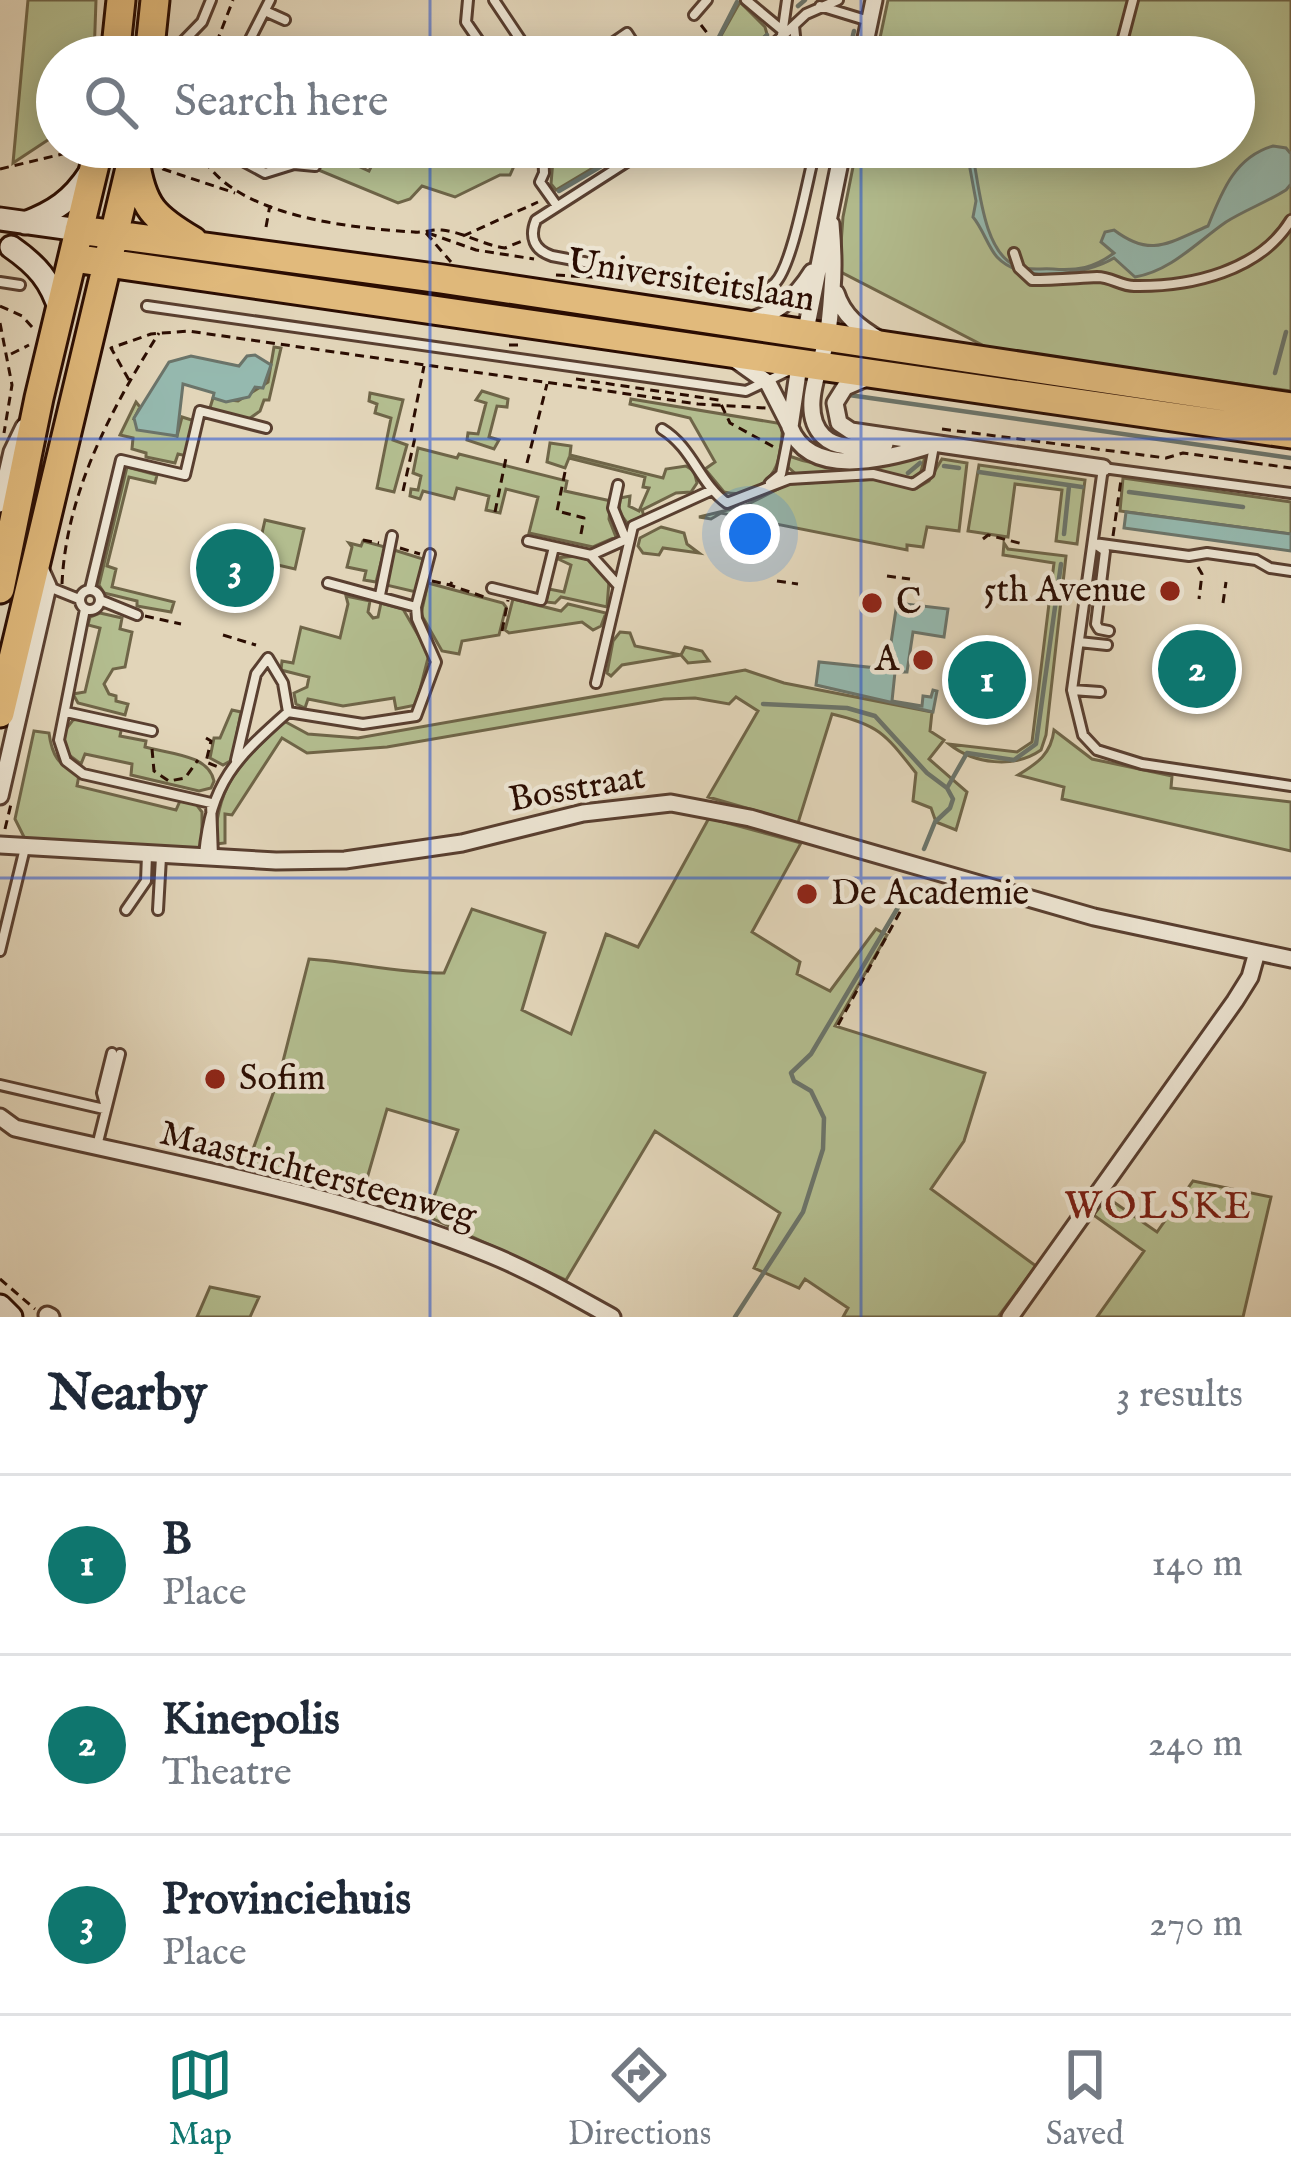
<!DOCTYPE html>
<html lang="en">
<head>
<meta charset="utf-8">
<style>
	:root { --surface:#fff; --page:#f6f6f7; --text:#1f2937; --muted:#747a83; --line:#e0e1e3; --accent:#0f766e }
	body { margin:0; font-family:"IM FELL English",serif; background:var(--page); color:var(--text) }
	.you { position:absolute; left:750px; top:534px; width:42px; height:42px; margin:-30px; border:9px solid #fff; border-radius:50%; background:#1a73e8; box-shadow:0 0 0 18px #1a73e833 }
	.badge { display:grid; place-items:center; width:78px; height:78px; border-radius:50%; background:var(--accent); color:#fff; font-size:39px; font-weight:700 }
	.pin { position:absolute; translate:-50% -50%; border:6px solid #fff; box-shadow:0 3px 12px #0006 }
	.list { margin:0; padding:0; list-style:none }
	h2 { display:flex; justify-content:space-between; align-items:center; height:156px; margin:0; padding:0 48px; font-size:51px }
	h2 small { font-size:39px; font-weight:400; color:var(--muted) }
	.list li { display:grid; grid-template-columns:78px 1fr auto; gap:36px; align-items:center; box-sizing:border-box; height:180px; padding:0 48px; border-top:3px solid var(--line) }
	.list b { display:block; font-size:45px; white-space:nowrap }
	.list p { margin:0; font-size:39px; white-space:nowrap; color:var(--muted) }
	.list em { font-size:39px; font-style:normal; color:var(--muted) }
	.icon { flex:none; width:66px; height:66px; fill:none; stroke:currentColor; stroke-width:2; stroke-linecap:round; stroke-linejoin:round }
	.map { position:relative; flex:none; width:1291px; height:1317px; overflow:hidden }
	.search { position:absolute; background:var(--surface); box-shadow:0 6px 30px #0003; left:36px; right:36px; top:36px; height:132px; display:flex; align-items:center; gap:30px; box-sizing:border-box; padding:0 42px; border-radius:66px; color:var(--muted); font-size:45px }
	.sheet { height:696px; background:var(--surface) }
	nav { display:flex; justify-content:space-around; align-items:center; box-sizing:border-box; height:168px; border-top:3px solid var(--line); background:var(--surface); font-size:33px; color:var(--muted) }
	nav a { display:grid; justify-items:center; gap:6px }
	nav .on { color:var(--accent) }
	.map>svg:first-child { display:block }
</style>
</head>
<body>
<div class="map">
<svg width="1291" height="1317" viewBox="0 0 1291 1317">
	<rect width="100%" height="100%" fill="#e2d5b9"/>
	<filter id="stains"><feTurbulence type="fractalNoise" baseFrequency=".00167" numOctaves="4"/><feColorMatrix values="0 0 0 0 .2 0 0 0 0 .09 0 0 0 0 .02 0 0 0 .5 -.17"/></filter>
	<radialGradient id="worn" r=".72"><stop offset=".6" stop-color="#630" stop-opacity="0"/><stop offset="1" stop-color="#630" stop-opacity=".3"/></radialGradient>
	<path fill="#b3bd8f" stroke="#6f6548" stroke-width="3" d="M 28,0 L 96,0 L 94,57 L 57,57 L 57,134 L 13,163 Z
		M 888,0 L 1291,0 L 1291,391 L 992,350 L 839,271 L 843,217 L 857,147 L 1234,147 L 1234,57 L 876,57 Z
		M 740,2 L 765,27 L 767,34 L 743,57 L 730,57 L 718,41 Z
		M 381,147 L 506,147 L 514,166 L 510,175 L 500,175 L 455,197 L 422,186 L 410,199 L 398,203 L 316,169 L 325,151 L 369,171 Z
		M 570,147 L 628,147 L 556,190 L 551,184 L 553,160 Z
		M 274,347 L 281,348 L 269,400 L 264,400 L 260,411 L 246,421 L 209,411 L 213,398 L 238,401 L 268,382 Z
		M 482,391 L 508,399 L 507,407 L 497,406 L 489,437 L 499,440 L 494,449 L 467,440 L 468,433 L 478,434 L 486,403 L 476,400 Z
		M 370,393 L 403,400 L 393,440 L 407,445 L 394,492 L 377,488 L 391,418 L 375,413 L 377,404 L 369,401 Z
		M 631,399 L 783,424 C 780,452 782,474 755,488 C 743,494 737,495 724,492 L 705,469 L 715,462 L 690,418 L 630,404 Z
		M 136,402 L 140,407 L 134,419 L 177,436 L 182,417 L 195,421 L 187,456 L 178,454 L 175,463 L 146,457 L 146,453 L 132,449 L 133,438 L 120,435 Z
		M 550,443 L 571,446 L 570,455 L 663,478 L 666,469 L 686,466 L 694,471 L 697,483 L 691,492 L 676,493 L 642,510 L 644,516 L 627,523 L 619,512 L 620,498 L 630,496 L 629,506 L 639,511 L 649,488 L 643,487 L 645,477 L 569,458 L 565,468 L 547,462 Z
		M 418,448 L 457,458 L 459,454 L 567,481 L 565,491 L 611,501 L 609,519 L 616,537 L 593,547 L 529,533 L 538,497 L 506,489 L 500,513 L 486,510 L 489,496 L 457,488 L 454,499 L 423,491 L 420,499 L 410,496 L 411,489 L 418,490 L 421,476 L 413,473 Z
		M 789,456 C 836,474 877,463 925,457 L 920,475 L 906,480 L 878,471 L 797,475 L 788,467 Z
		M 942,459 L 967,463 L 959,531 L 927,527 L 923,547 L 907,545 L 907,550 L 721,513 L 711,519 L 699,517 L 744,506 L 788,484 L 878,479 L 917,488 L 929,481 Z
		M 979,465 L 1085,480 L 1077,544 L 1056,541 L 1062,490 L 1015,484 L 1008,537 L 968,531 Z
		M 127,467 L 157,475 L 155,483 L 129,477 L 107,566 L 116,569 L 112,587 L 174,602 L 171,612 L 137,606 L 137,601 L 104,593 L 99,585 Z
		M 1123,478 L 1291,502 L 1291,534 L 1120,511 Z
		M 265,520 L 304,529 L 295,569 L 256,560 Z
		M 661,527 L 684,533 L 687,544 L 699,553 L 663,548 L 659,555 L 643,553 L 638,546 L 640,538 Z
		M 363,541 L 385,547 L 376,582 L 364,580 L 366,571 L 347,567 L 352,547 L 349,543 L 361,546 Z
		M 1004,543 L 1008,549 L 1066,556 L 1046,735 L 1041,750 C 1014,769 974,764 949,744 L 1017,752 L 1032,742 L 1054,563 L 1003,555 Z
		M 394,550 L 423,559 L 416,592 L 386,585 Z
		M 576,556 L 589,560 L 609,581 L 607,607 L 561,597 L 555,603 L 546,602 L 549,589 L 564,592 L 571,565 L 556,558 Z
		M 428,583 L 503,603 L 506,607 L 499,635 L 462,641 L 459,654 L 442,651 L 421,614 Z
		M 346,596 L 370,601 L 368,612 L 373,618 L 378,617 L 381,603 L 403,609 L 429,654 L 416,705 L 396,709 L 394,698 L 343,706 L 308,699 L 305,708 L 296,704 L 294,693 L 307,687 L 309,677 L 281,670 L 282,661 L 293,663 L 301,627 L 340,638 L 348,604 Z
		M 513,599 L 561,611 L 568,604 L 606,613 L 601,626 L 593,630 L 582,622 L 509,633 L 505,630 Z
		M 100,613 L 122,618 L 120,629 L 132,632 L 125,667 L 113,669 L 104,684 L 109,694 L 116,696 L 116,701 L 128,704 L 125,715 L 78,703 L 73,694 L 85,692 L 100,628 L 88,625 L 90,617 Z
		M 620,632 L 630,633 L 635,646 L 681,655 L 685,647 L 702,651 L 709,661 L 688,663 L 681,655 L 622,665 L 611,676 L 607,673 L 613,641 Z
		M 745,670 L 784,683 L 932,712 L 930,731 L 944,740 L 929,759 L 967,792 L 956,830 L 936,822 L 931,808 L 913,801 L 916,773 C 886,735 880,725 832,714 L 798,823 L 708,797 L 758,711 L 736,697 L 729,704 L 695,698 L 664,699 L 387,747 L 307,753 L 282,738 L 232,815 L 225,814 L 225,843 L 215,844 C 217,780 242,764 284,721 L 308,734 L 358,738 Z
		M 232,710 L 241,712 L 232,760 L 223,765 L 210,758 L 214,738 L 220,738 Z
		M 83,718 L 122,726 L 120,736 L 146,741 L 145,747 C 171,754 209,755 214,781 L 211,788 L 199,791 L 131,775 L 132,764 L 85,754 L 81,764 L 65,752 L 63,733 L 73,720 Z
		M 1054,730 L 1092,759 L 1172,776 L 1171,788 L 1291,802 L 1291,851 L 1062,799 L 1064,787 L 1018,775 C 1038,763 1051,754 1054,730 Z
		M 34,731 L 49,733 C 52,756 58,764 79,775 L 77,786 L 176,810 L 180,801 L 196,804 L 202,812 L 202,849 L 25,839 L 15,819 Z
		M 709,818 L 801,843 L 752,932 L 800,962 L 797,974 L 830,991 L 876,929 L 887,935 L 835,1026 L 985,1073 L 964,1141 L 931,1189 L 1036,1266 L 998,1317 L 843,1317 L 848,1308 L 805,1279 L 799,1288 L 754,1268 L 780,1213 L 655,1131 L 566,1280 L 427,1216 L 458,1130 L 387,1109 L 362,1196 L 247,1166 L 279,1077 L 309,959 C 355,962 397,973 444,973 L 472,909 L 545,933 L 522,1010 L 571,1034 L 606,934 L 638,947 Z
		M 1193,1181 L 1271,1197 L 1243,1317 L 1097,1317 L 1144,1251 L 1092,1214 L 1105,1196 L 1157,1232 Z
		M 210,1287 L 259,1297 L 250,1317 L 197,1317 Z"/>
	<path fill="#95b9af" stroke="#6b746a" stroke-width="3" d="M 1273,146 L 1286,148 L 1291,154 L 1291,184 L 1286,190 C 1267,202 1245,210 1226,222 C 1197,242 1171,271 1135,277 L 1114,258 C 1086,275 1022,284 997,257 C 988,247 983,229 973,217 L 976,201 L 966,147 L 971,147 C 979,178 981,251 1016,266 C 1027,271 1041,268 1053,269 C 1077,271 1094,268 1114,253 L 1101,242 L 1105,232 L 1114,230 C 1151,258 1168,243 1208,226 C 1222,191 1235,157 1273,146 Z
		M 255,355 L 271,365 L 263,388 L 255,387 L 249,397 L 226,402 L 213,398 L 214,393 L 183,384 L 177,436 L 137,430 L 134,418 L 169,362 L 191,356 L 239,366 L 247,356 Z
		M 1126,512 L 1291,534 L 1291,551 L 1124,528 Z
		M 897,603 L 948,609 L 944,637 L 913,632 L 907,672 L 895,672 L 892,701 L 922,706 L 923,696 L 931,697 L 933,690 L 937,691 L 933,712 L 816,685 L 819,662 L 887,669 Z"/>
	<g fill="none" stroke-linecap="round" stroke-linejoin="round">
		<path stroke="#6b746a" stroke-width="4.5" d="M 798,6 L 805,0
			M 718,39 L 737,2
			M 693,57 L 709,47
			M 745,57 L 767,35
			M 848,57 L 854,31
			M 529,147 L 535,155
			M 552,156 L 564,147
			M 559,191 L 634,147
			M 1275,373 L 1286,332
			M 849,395 L 1291,458
			M 944,466 L 959,468
			M 979,472 L 1082,487
			M 908,473 L 920,463
			M 1129,492 L 1243,507
			M 1064,534 L 1069,486
			M 763,704 L 847,708 L 875,716 L 927,773 L 947,788 L 953,799 L 950,808 L 935,822 L 924,849
			M 947,788 L 967,753 L 1014,760 L 1036,744 L 1061,564
			M 735,1317 L 803,1212 L 823,1149 L 824,1118 L 811,1091 L 794,1081 L 791,1073 L 811,1054 L 906,894"/>
		<defs>
			<path id="lane" d="M 468,0 L 466,22 L 490,57
				M 494,0 L 532,57
				M 746,0 L 782,30
				M 787,0 L 782,35 L 788,57
				M 820,6 L 869,21
				M 265,11 L 285,20
				M 694,15 L 707,0
				M 794,26 L 796,46 L 804,57
				M 168,57 L 202,22 L 211,0
				M 241,57 L 270,0
				M 592,57 L 627,33 L 640,53 L 655,43
				M 760,57 L 806,14 L 838,0
				M 1118,57 L 1133,0
				M 217,147 L 265,173 L 294,164 L 315,166
				M 543,147 L 544,173 L 540,182 L 557,206
				M 650,147 L 536,220 C 529,237 534,250 552,256 L 740,291 C 753,292 765,293 775,283 C 793,265 808,176 816,147
				M 1014,253 L 1019,268 L 1032,280 C 1054,280 1076,278 1097,277 C 1111,277 1121,286 1134,286 C 1191,287 1260,271 1291,220
				M 0,282 L 20,285
				M 147,306 L 746,391 L 788,371
				M 662,429 C 693,448 699,483 727,503 L 789,479 L 873,474 L 913,484 L 929,473 L 934,446
				M 770,483 L 781,474 L 789,433
				M 618,485 L 613,508 L 626,540
				M 1291,493 L 1103,468 L 1072,690 L 1083,735 L 1097,750 L 1142,764 L 1291,786
				M 528,541 L 591,555
				M 1094,543 L 1189,556 L 1207,553 L 1256,560 L 1270,568 L 1291,571
				M 1095,544 L 1105,551 L 1096,624 L 1099,629 L 1109,631
				M 617,584 L 591,555 L 629,538
				M 49,587 L 79,599
				M 492,588 L 541,600 L 554,547
				M 90,589 L 121,460 L 185,475 L 200,411 L 266,428
				M80 600a10 10 0 1 1 20 0a10 10 0 1 1-20 0Z
				M 380,595 L 392,536
				M 100,600 L 137,615
				M 416,607 L 430,554
				M 85,609 L 59,740 L 66,761 L 83,774 L 211,803 L 213,857
				M 1079,642 L 1107,645
				M 596,683 L 633,526 L 710,491
				M 1072,690 L 1100,692
				M 66,712 L 152,731
				M 236,760 L 256,674 L 268,658 L 283,683 L 288,712
				M 204,855 C 211,782 235,759 288,712 L 363,724 L 416,716 L 436,662 L 417,619 L 416,607 L 328,583
				M 126,910 L 146,881 L 147,855
				M 158,910 L 161,857
				M 0,951 L 25,848
				M 0,1085 L 104,1109
				M 105,1104 L 102,1093 L 112,1053
				M 97,1146 L 120,1054"/>
			<path id="street" d="M 862,57 L 874,0
				M 831,224 C 833,246 834,268 832,290 C 831,305 830,321 827,337 C 822,364 798,411 823,436 C 839,452 865,445 885,444
				M 836,293 C 843,316 860,328 880,340
				M 748,321 C 777,313 796,298 812,272
				M 805,335 L 843,147
				M 800,359 L 790,427 C 810,481 892,458 934,444
				M 737,361 L 768,383 L 789,424
				M 866,378 L 845,387 L 835,403 L 839,423 L 851,431 L 1103,468
				M 0,504 L 12,452 L 24,427
				M 0,796 L 48,586 L 39,566
				M 0,845 L 276,861 L 345,860 L 462,843 L 583,813 L 671,803 L 750,818 L 1094,917 L 1291,959
				M 0,1117 L 15,1128 C 173,1165 338,1193 489,1254 C 531,1271 572,1295 612,1317
				M 47,1315 L 51,1317
				M 1010,1317 L 1235,1001 L 1250,977 L 1257,952"/>
			<path id="secondary" d="M 0,219 L 79,230
				M 25,223 C 54,212 72,200 89,174
				M 11,247 C 37,265 51,281 60,311
				M 0,1306 L 11,1317"/>
			<path id="highway" d="M 115,57 L 121,0
				M 149,57 L 155,0
				M 135,160 C 142,207 154,218 193,241
				M 79,230 L 442,279 L 1291,407
				M 73,258 L 1291,434
				M 0,589 L 39,398 L 99,147
				M 0,713 L 135,147"/>
		</defs>
		<use href="#lane" stroke="#593f30" stroke-width="14"/>
		<use href="#street" stroke="#593f30" stroke-width="21"/>
		<use href="#secondary" stroke="#2b0d02" stroke-width="27"/>
		<use href="#highway" stroke="#2b0d02" stroke-width="33"/>
		<path stroke="#2b0d02" stroke-width="3" stroke-dasharray="9 6" stroke-linecap="butt" d="M 701,25 L 726,57
			M 211,57 L 233,0
			M 170,147 L 156,161 L 163,169 L 235,193
			M 198,147 C 223,216 351,228 414,232 C 424,233 433,229 442,230 C 463,232 483,245 505,248 L 522,241
			M 523,147 L 532,160
			M 0,169 L 75,151
			M 266,227 L 270,205
			M 426,233 L 451,262
			M 428,233 L 476,250 L 534,259
			M 463,236 L 538,202
			M 556,275 L 607,278
			M 0,306 L 22,316 L 33,328
			M 0,323 L 12,385 L 4,433
			M 509,345 L 524,345
			M 11,354 L 29,345
			M 576,379 L 719,400 L 730,423 L 774,447
			M 129,380 L 111,348 L 151,334 L 188,331 L 698,404 L 766,408
			M 942,429 L 1166,458 L 1183,453 L 1291,468
			M 411,432 L 424,366
			M 527,463 L 547,384
			M 565,472 L 557,511 L 584,518 L 580,539
			M 403,491 L 416,433
			M 495,512 L 506,458
			M 1113,536 L 1121,480
			M 983,539 L 988,535 L 1023,544
			M 363,540 L 379,543
			M 400,548 L 420,554
			M 1198,567 L 1202,574 L 1199,599
			M 887,576 L 910,579
			M 432,581 L 450,585
			M 777,581 L 798,584
			M 452,582 L 450,585 L 484,597
			M 62,584 C 66,493 111,409 159,333
			M 1223,603 L 1226,582
			M 145,616 L 181,624
			M 502,631 L 508,600
			M 223,635 L 256,645
			M 206,738 L 211,741 L 206,762 L 218,767
			M 152,749 L 154,771 L 169,781 L 185,778 L 198,760
			M 5,829 L 11,804
			M 838,1025 L 917,881
			M 0,1279 L 35,1309"/>
		<use href="#lane" stroke="#ece4d2" stroke-width="8"/>
		<use href="#street" stroke="#ece4d2" stroke-width="15"/>
		<use href="#secondary" stroke="#ece4d2" stroke-width="21"/>
		<use href="#highway" stroke="#e1ba7c" stroke-width="27"/>
	</g>
	<path fill="none" stroke="#1d4ed8" stroke-width="3" stroke-opacity="0.55" d="M 430,0 L 430,57M 861,0 L 861,57M 430,147 L 430,1317M 861,147 L 861,1317M 0,439 L 1291,439M 0,878 L 1291,878"/>
	<g fill="#8f2418" stroke="#ece4d2" stroke-width="4.5">
		<circle cx="1170" cy="591" r="12"/>
		<circle cx="872" cy="603" r="12"/>
		<circle cx="923" cy="660" r="12"/>
		<circle cx="807" cy="894" r="12"/>
		<circle cx="215" cy="1079" r="12"/>
	</g>
	<g text-anchor="middle" dominant-baseline="central" stroke-width="9" stroke-linejoin="round" paint-order="stroke">
		<g font-size="36" fill="#2b0d02" stroke="#ece4d2">
			<text transform="translate(691 281) rotate(9)">Universiteitslaan</text>
			<text transform="translate(577 789) rotate(-10)">Bosstraat</text>
			<text transform="translate(318 1175) rotate(15)">Maastrichtersteenweg</text>
		</g>
		<g font-size="36" fill="#2b0d02" stroke="#ece4d2" text-anchor="start">
			<text x="1146" y="591" text-anchor="end">5th Avenue</text>
			<text x="896" y="603">C</text>
			<text x="899" y="660" text-anchor="end">A</text>
			<text x="831" y="894">De Academie</text>
			<text x="239" y="1079">Sofim</text>
		</g>
		<g font-size="39" letter-spacing="3" fill="#7a1f14" stroke="#ece4d2">
			<text x="1159" y="1207">WOLSKE</text>
		</g>
	</g>
	<rect width="100%" height="100%" filter="url(#stains)"/>
	<rect width="100%" height="100%" fill="url(#worn)"/>
</svg>
<div class="you"></div>
<div class="pin badge" style="left:987px;top:680px">1</div>
<div class="pin badge" style="left:1197px;top:669px">2</div>
<div class="pin badge" style="left:235px;top:568px">3</div>
<div class="search"><svg class="icon" aria-label="search" viewBox="0 0 24 24"><circle cx="10" cy="10" r="6"/><path d="M15 15l6 6"/></svg>Search here</div>
</div>
<section class="sheet">
<h2>Nearby<small>3 results</small></h2>
<ul class="list">
<li><span class="badge">1</span><div><b>B</b><p>Place</p></div><em>140 m</em></li>
<li><span class="badge">2</span><div><b>Kinepolis</b><p>Theatre</p></div><em>240 m</em></li>
<li><span class="badge">3</span><div><b>Provinciehuis</b><p>Place</p></div><em>270 m</em></li>
</ul>
</section>
<nav>
<a class="on"><svg class="icon" aria-label="map" viewBox="0 0 24 24"><path d="M3 6l6-2 6 2 6-2v14l-6 2-6-2-6 2zM9 4v14M15 6v14"/></svg>Map</a>
<a><svg class="icon" aria-label="directions" viewBox="0 0 24 24"><path d="M12 3l9 9-9 9-9-9zM9 14v-3h6M13 9l2 2-2 2"/></svg>Directions</a>
<a><svg class="icon" aria-label="saved" viewBox="0 0 24 24"><path d="M7 4h10v16l-5-4-5 4z"/></svg>Saved</a>
</nav>
</body>
</html>
